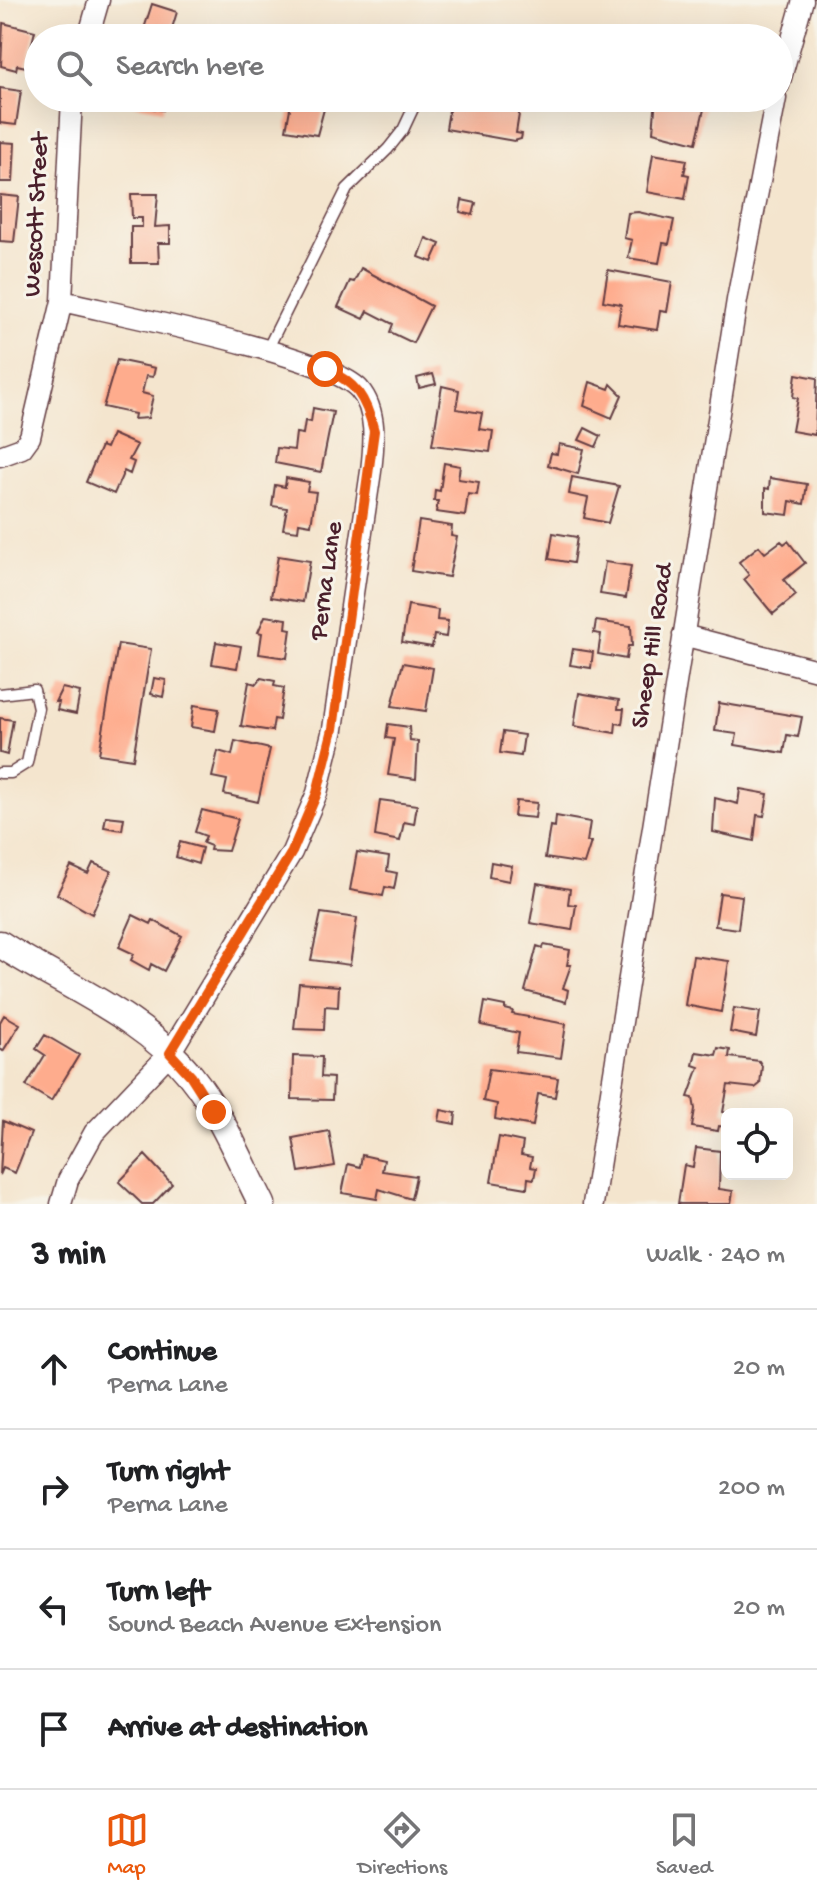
<!DOCTYPE html>
<html lang="en">
<head>
<meta charset="utf-8">
<style>
	:root { --surface:#fff; --page:#f2f2f2; --text:#202124; --muted:#757577; --line:#e0e0e0; --accent:#ea580c }
	body { margin:0; font-family:"Gochi Hand",sans-serif; background:var(--page); color:var(--text) }
	.controls { position:absolute; right:24px; bottom:24px; display:grid; overflow:hidden; border-radius:12px; box-shadow:0 8px 32px #0002 }
	.controls button { width:72px; height:72px; display:grid; place-items:center; padding:0; border:0; border-bottom:2px solid var(--line); background:var(--surface); color:var(--text); font:40px sans-serif }
	.stop { position:absolute; width:24px; height:24px; margin:-18px; border:6px solid #ea580c; border-radius:50%; background:#fff }
	.stop.end { background:#ea580c; border-color:#fff; box-shadow:0 2px 8px #0008 }
	.list { margin:0; padding:0; list-style:none }
	h2 { display:flex; justify-content:space-between; align-items:center; height:104px; margin:0; padding:0 32px; font-size:34px }
	h2 small { font-size:26px; font-weight:400; color:var(--muted) }
	.list li { display:grid; grid-template-columns:52px 1fr auto; gap:24px; align-items:center; box-sizing:border-box; height:120px; padding:0 32px; border-top:2px solid var(--line) }
	.list b { display:block; font-size:30px; white-space:nowrap }
	.list p { margin:0; font-size:26px; white-space:nowrap; color:var(--muted) }
	.list em { font-size:26px; font-style:normal; color:var(--muted) }
	.icon { flex:none; width:44px; height:44px; fill:none; stroke:currentColor; stroke-width:2; stroke-linecap:round; stroke-linejoin:round }
	.map { position:relative; flex:none; width:817px; height:1204px; overflow:hidden }
	.search { position:absolute; background:var(--surface); box-shadow:0 8px 32px #0002; left:24px; right:24px; top:24px; height:88px; display:flex; align-items:center; gap:20px; box-sizing:border-box; padding:0 28px; border-radius:44px; color:var(--muted); font-size:30px }
	.sheet { height:584px; background:var(--surface) }
	nav { display:flex; justify-content:space-around; align-items:center; box-sizing:border-box; height:112px; border-top:2px solid var(--line); background:var(--surface); font-size:22px; color:var(--muted) }
	nav a { display:grid; justify-items:center; gap:4px }
	nav .on { color:var(--accent) }
	.map>svg:first-child { display:block }
</style>
</head>
<body>
<div class="map">
<svg width="817" height="1204" viewBox="0 0 817 1204">
	<rect width="100%" height="100%" fill="#f7f3e8"/>
	<filter id="ink" filterUnits="userSpaceOnUse"><feTurbulence type="fractalNoise" baseFrequency=".0125" numOctaves="2"/><feDisplacementMap in="SourceGraphic" scale="16" xChannelSelector="R" yChannelSelector="G"/><feConvolveMatrix kernelMatrix="1 2 1 2 8 2 1 2 1" color-interpolation-filters="sRGB"/></filter>
	<filter id="wash" filterUnits="userSpaceOnUse"><feTurbulence type="fractalNoise" baseFrequency=".006" numOctaves="4" result="noise"/><feDisplacementMap in="SourceGraphic" scale="32" xChannelSelector="R" yChannelSelector="G"/><feGaussianBlur stdDeviation="1.8" result="paint"/><feColorMatrix in="noise" values="0 0 0 0 0 0 0 0 0 0 0 0 0 0 0 0 0 1.4 0 .05"/><feComposite in="paint" operator="in"/></filter>
	<g filter="url(#wash)">
		<rect width="100%" height="100%" fill="#f4e5ce"/>
		<g id="blocks">
			<path fill="#feac8d" d="M 152,4 L 177,12 L 169,38 L 141,38 Z
				M 3,23 L 35,31 L 26,67 L 17,65 L 16,70 L 1,66 Z
				M 0,88 L 21,91 L 16,125 L 0,123 Z
				M 136,98 L 165,98 L 163,110 L 135,105 Z
				M 292,98 L 327,98 L 317,135 L 286,130 Z
				M 451,98 L 492,98 L 491,102 L 520,108 L 516,133 L 522,134 L 521,139 L 514,141 L 446,129 Z
				M 656,98 L 676,98 L 705,105 L 696,143 L 653,132 Z
				M 0,142 L 15,143 L 13,182 L 0,182 Z
				M 653,154 L 687,160 L 684,174 L 689,175 L 685,199 L 647,192 Z
				M 131,194 L 158,194 L 155,227 L 170,226 L 170,243 L 158,243 L 159,263 L 131,263 L 131,227 L 142,227 L 142,218 L 132,218 Z
				M 0,195 L 19,197 L 14,242 L 0,241 Z
				M 462,200 L 476,203 L 473,215 L 460,212 Z
				M 638,212 L 674,220 L 669,244 L 663,243 L 659,263 L 628,258 L 632,240 L 624,238 L 628,213 Z
				M 426,238 L 440,244 L 432,262 L 419,257 Z
				M 361,268 L 431,306 L 413,343 L 390,332 L 393,324 L 368,311 L 364,319 L 338,307 L 350,281 L 354,282 Z
				M 608,270 L 672,282 L 667,312 L 660,311 L 657,330 L 618,324 L 621,304 L 603,301 Z
				M 117,360 L 155,368 L 153,377 L 146,376 L 142,393 L 153,396 L 148,418 L 134,419 L 135,414 L 103,407 Z
				M 433,374 L 436,384 L 419,388 L 417,378 Z
				M 796,374 L 817,378 L 815,435 L 792,431 L 798,398 L 793,397 Z
				M 590,382 L 609,389 L 611,384 L 622,395 L 612,418 L 584,406 Z
				M 442,386 L 459,390 L 456,409 L 482,413 L 479,429 L 493,431 L 490,452 L 432,445 Z
				M 313,408 L 333,412 L 321,472 L 275,463 L 277,448 L 294,450 L 296,433 L 303,434 L 305,421 L 311,422 Z
				M 585,428 L 601,436 L 596,447 L 579,440 Z
				M 112,434 L 137,445 L 129,460 L 134,462 L 130,474 L 124,471 L 114,494 L 86,482 L 101,446 L 106,448 Z
				M 559,444 L 584,449 L 578,474 L 548,465 L 551,453 L 557,454 Z
				M 444,463 L 460,466 L 458,479 L 479,482 L 477,495 L 468,494 L 465,516 L 436,512 L 438,501 L 434,501 L 435,490 L 440,491 Z
				M 572,477 L 619,486 L 608,523 L 584,518 L 588,498 L 569,494 Z
				M 286,478 L 309,482 L 307,491 L 316,492 L 311,525 L 299,523 L 298,531 L 283,529 L 287,508 L 272,506 L 275,485 L 285,487 Z
				M 770,478 L 807,484 L 804,504 L 790,501 L 788,515 L 765,512 L 765,488 L 769,489 Z
				M 419,521 L 452,526 L 451,536 L 457,537 L 449,577 L 411,571 Z
				M 553,533 L 577,537 L 573,563 L 549,559 Z
				M 781,541 L 784,544 L 788,541 L 805,563 L 784,580 L 796,595 L 773,614 L 744,579 L 749,575 L 739,562 L 759,546 L 765,553 Z
				M 278,556 L 310,561 L 303,602 L 271,597 Z
				M 605,562 L 631,566 L 626,598 L 600,594 Z
				M 408,605 L 438,610 L 437,620 L 448,621 L 446,637 L 434,635 L 432,647 L 402,642 Z
				M 265,616 L 287,619 L 286,628 L 291,629 L 287,658 L 259,654 L 262,633 L 258,632 Z
				M 596,621 L 631,626 L 632,646 L 628,646 L 626,659 L 598,654 L 601,634 L 594,633 Z
				M 216,642 L 241,646 L 237,668 L 212,664 Z
				M 118,644 L 151,649 L 133,759 L 99,754 Z
				M 573,649 L 593,652 L 591,668 L 570,665 Z
				M 403,663 L 433,668 L 426,711 L 392,706 Z
				M 154,678 L 166,680 L 163,697 L 151,694 Z
				M 261,678 L 275,681 L 274,686 L 284,688 L 279,720 L 274,719 L 272,731 L 241,726 L 249,682 L 256,684 Z
				M 62,688 L 80,692 L 76,714 L 57,710 L 59,702 L 55,702 Z
				M 579,693 L 619,700 L 618,709 L 624,709 L 622,724 L 616,723 L 615,733 L 574,726 Z
				M 719,703 L 802,717 L 798,737 L 787,735 L 784,753 L 735,745 L 737,734 L 715,731 Z
				M 194,705 L 219,709 L 215,731 L 191,727 Z
				M 0,718 L 13,720 L 7,755 L 0,753 Z
				M 388,724 L 409,727 L 410,741 L 418,742 L 416,779 L 388,775 L 394,739 L 386,738 Z
				M 503,732 L 524,735 L 521,756 L 500,753 Z
				M 235,741 L 270,749 L 258,802 L 224,794 L 227,780 L 212,777 L 218,751 L 232,755 Z
				M 740,789 L 768,794 L 764,816 L 757,815 L 754,841 L 713,832 L 715,798 L 738,804 Z
				M 380,800 L 417,805 L 414,824 L 404,822 L 400,841 L 375,836 Z
				M 516,801 L 537,803 L 535,818 L 514,816 Z
				M 202,810 L 238,819 L 228,851 L 210,850 L 211,846 L 203,843 L 206,836 L 195,832 Z
				M 106,816 L 124,818 L 122,830 L 104,827 Z
				M 556,816 L 590,822 L 587,842 L 591,842 L 584,864 L 545,858 L 550,826 L 555,827 Z
				M 180,842 L 202,848 L 198,864 L 176,857 Z
				M 357,852 L 389,857 L 387,871 L 397,873 L 394,889 L 385,887 L 383,896 L 350,890 Z
				M 491,862 L 512,866 L 509,881 L 489,877 Z
				M 93,863 L 111,871 L 92,914 L 57,894 L 71,866 L 88,874 Z
				M 537,883 L 570,889 L 568,904 L 576,905 L 572,930 L 530,923 Z
				M 720,893 L 742,896 L 738,929 L 715,926 Z
				M 321,913 L 357,918 L 350,965 L 311,960 Z
				M 133,915 L 151,924 L 153,920 L 182,936 L 164,971 L 151,964 L 149,970 L 131,960 L 134,954 L 119,947 Z
				M 544,945 L 570,950 L 567,965 L 571,965 L 563,988 L 568,990 L 566,1002 L 525,991 L 537,946 L 543,948 Z
				M 693,956 L 729,961 L 721,1012 L 685,1005 Z
				M 299,983 L 339,986 L 338,1007 L 325,1006 L 324,1030 L 294,1029 Z
				M 485,1002 L 505,1006 L 505,1009 L 513,1011 L 512,1014 L 566,1024 L 561,1058 L 516,1052 L 519,1033 L 481,1025 Z
				M 734,1008 L 760,1012 L 756,1037 L 730,1032 Z
				M 4,1015 L 20,1024 L 3,1051 L 0,1049 L 0,1022 Z
				M 45,1035 L 79,1055 L 51,1101 L 26,1086 L 45,1055 L 36,1049 Z
				M 718,1048 L 730,1050 L 729,1057 L 759,1061 L 762,1066 L 760,1084 L 755,1088 L 728,1085 L 723,1112 L 727,1113 L 727,1127 L 719,1126 L 718,1131 L 692,1127 L 695,1109 L 693,1098 L 688,1097 L 699,1067 L 693,1065 L 696,1052 L 716,1055 Z
				M 293,1056 L 322,1057 L 321,1077 L 333,1078 L 332,1100 L 292,1099 Z
				M 489,1069 L 558,1078 L 555,1097 L 538,1094 L 533,1126 L 495,1119 L 497,1104 L 483,1101 Z
				M 441,1110 L 456,1113 L 455,1124 L 439,1121 Z
				M 3,1121 L 31,1133 L 15,1173 L 3,1168 L 0,1175 Z
				M 329,1131 L 335,1166 L 299,1172 L 293,1138 Z
				M 499,1137 L 523,1142 L 521,1155 L 532,1157 L 530,1167 L 536,1168 L 534,1179 L 528,1178 L 527,1188 L 491,1182 Z
				M 696,1148 L 720,1151 L 719,1189 L 733,1191 L 731,1204 L 678,1204 L 684,1165 L 693,1167 Z
				M 145,1155 L 172,1184 L 153,1204 L 142,1204 L 119,1182 Z
				M 362,1155 L 384,1160 L 382,1171 L 416,1176 L 411,1199 L 379,1189 L 377,1199 L 342,1193 L 348,1164 L 360,1167 Z"/>
		</g>
	</g>
	<g filter="url(#ink)">
		<use href="#blocks" fill-opacity="0" stroke="#643d43" stroke-width="2"/>
		<g fill="none" stroke-linecap="round" stroke-linejoin="round">
			<defs>
				<path id="service" d="M 267,350 L 347,189 L 388,149 L 403,130 L 418,98
					M 0,694 L 34,690 L 38,708 L 27,763 L 11,773 L 0,773"/>
				<path id="minor" d="M 88,38 L 99,0
					M 779,85 L 803,0
					M 0,456 L 22,448 L 30,437 L 62,301 L 72,98
					M 683,635 L 817,670
					M 61,1204 L 68,1180 L 94,1133 L 170,1053 L 292,852 L 317,793 L 333,729 L 371,471 C 374,445 378,411 359,389 C 328,355 116,314 62,301
					M 593,1204 L 737,300 L 776,98"/>
				<path id="tertiary" d="M 0,944 C 63,985 142,1015 191,1076 C 221,1113 240,1161 262,1204"/>
			</defs>
			<use href="#service" stroke="#643d43" stroke-width="13"/>
			<use href="#minor" stroke="#643d43" stroke-width="23"/>
			<use href="#tertiary" stroke="#643d43" stroke-width="29"/>
			<use href="#service" stroke="#fff" stroke-width="10"/>
			<use href="#minor" stroke="#fff" stroke-width="20"/>
			<use href="#tertiary" stroke="#fff" stroke-width="26"/>
		</g>
	</g>
	<g fill="none" stroke-linecap="round" stroke-linejoin="round" filter="url(#ink)">
		<path stroke="#ea580c" stroke-width="10" d="M 214,1112 L 191,1076 L 170,1053 L 292,852 L 317,793 L 333,729 L 374,431 C 366,398 356,382 325,369"/>
	</g>
	<g text-anchor="middle" dominant-baseline="central" stroke-width="6" stroke-linejoin="round" paint-order="stroke">
		<g font-size="26" fill="#4a1f2b" stroke="#f7f3e8">
			<text transform="translate(38 215) rotate(-87)">Wescott Street</text>
			<text transform="translate(328 581) rotate(-82)">Perna Lane</text>
			<text transform="translate(654 646) rotate(-81)">Sheep Hill Road</text>
		</g>
	</g>
</svg>
<div class="controls">
<button><svg class="icon" aria-label="locate" viewBox="0 0 24 24"><circle cx="12" cy="12" r="6"/><path d="M12 2v4M12 18v4M2 12h4M18 12h4"/></svg></button>
</div>
<div class="stop" style="left:325px;top:369px"></div>
<div class="stop end" style="left:214px;top:1112px"></div>
<div class="search"><svg class="icon" aria-label="search" viewBox="0 0 24 24"><circle cx="10" cy="10" r="6"/><path d="M15 15l6 6"/></svg>Search here</div>
</div>
<section class="sheet">
<h2>3 min<small>Walk · 240 m</small></h2>
<ul class="list">
<li><svg class="icon" aria-label="ahead" viewBox="0 0 24 24"><path d="M12 20V5M6 11l6-6 6 6"/></svg><div><b>Continue</b><p>Perna Lane</p></div><em>20 m</em></li>
<li><svg class="icon" aria-label="right" viewBox="0 0 24 24"><path d="M7 20v-9h11M14 6l5 5-5 5"/></svg><div><b>Turn right</b><p>Perna Lane</p></div><em>200 m</em></li>
<li><svg class="icon" aria-label="left" viewBox="0 0 24 24"><path d="M17 20v-9H6M10 6l-5 5 5 5"/></svg><div><b>Turn left</b><p>Sound Beach Avenue Extension</p></div><em>20 m</em></li>
<li><svg class="icon" aria-label="arrive" viewBox="0 0 24 24"><path d="M6 21V4h12l-3 4 3 4H6"/></svg><div><b>Arrive at destination</b></div></li>
</ul>
</section>
<nav>
<a class="on"><svg class="icon" aria-label="map" viewBox="0 0 24 24"><path d="M3 6l6-2 6 2 6-2v14l-6 2-6-2-6 2zM9 4v14M15 6v14"/></svg>Map</a>
<a><svg class="icon" aria-label="directions" viewBox="0 0 24 24"><path d="M12 3l9 9-9 9-9-9zM9 14v-3h6M13 9l2 2-2 2"/></svg>Directions</a>
<a><svg class="icon" aria-label="saved" viewBox="0 0 24 24"><path d="M7 4h10v16l-5-4-5 4z"/></svg>Saved</a>
</nav>
</body>
</html>
